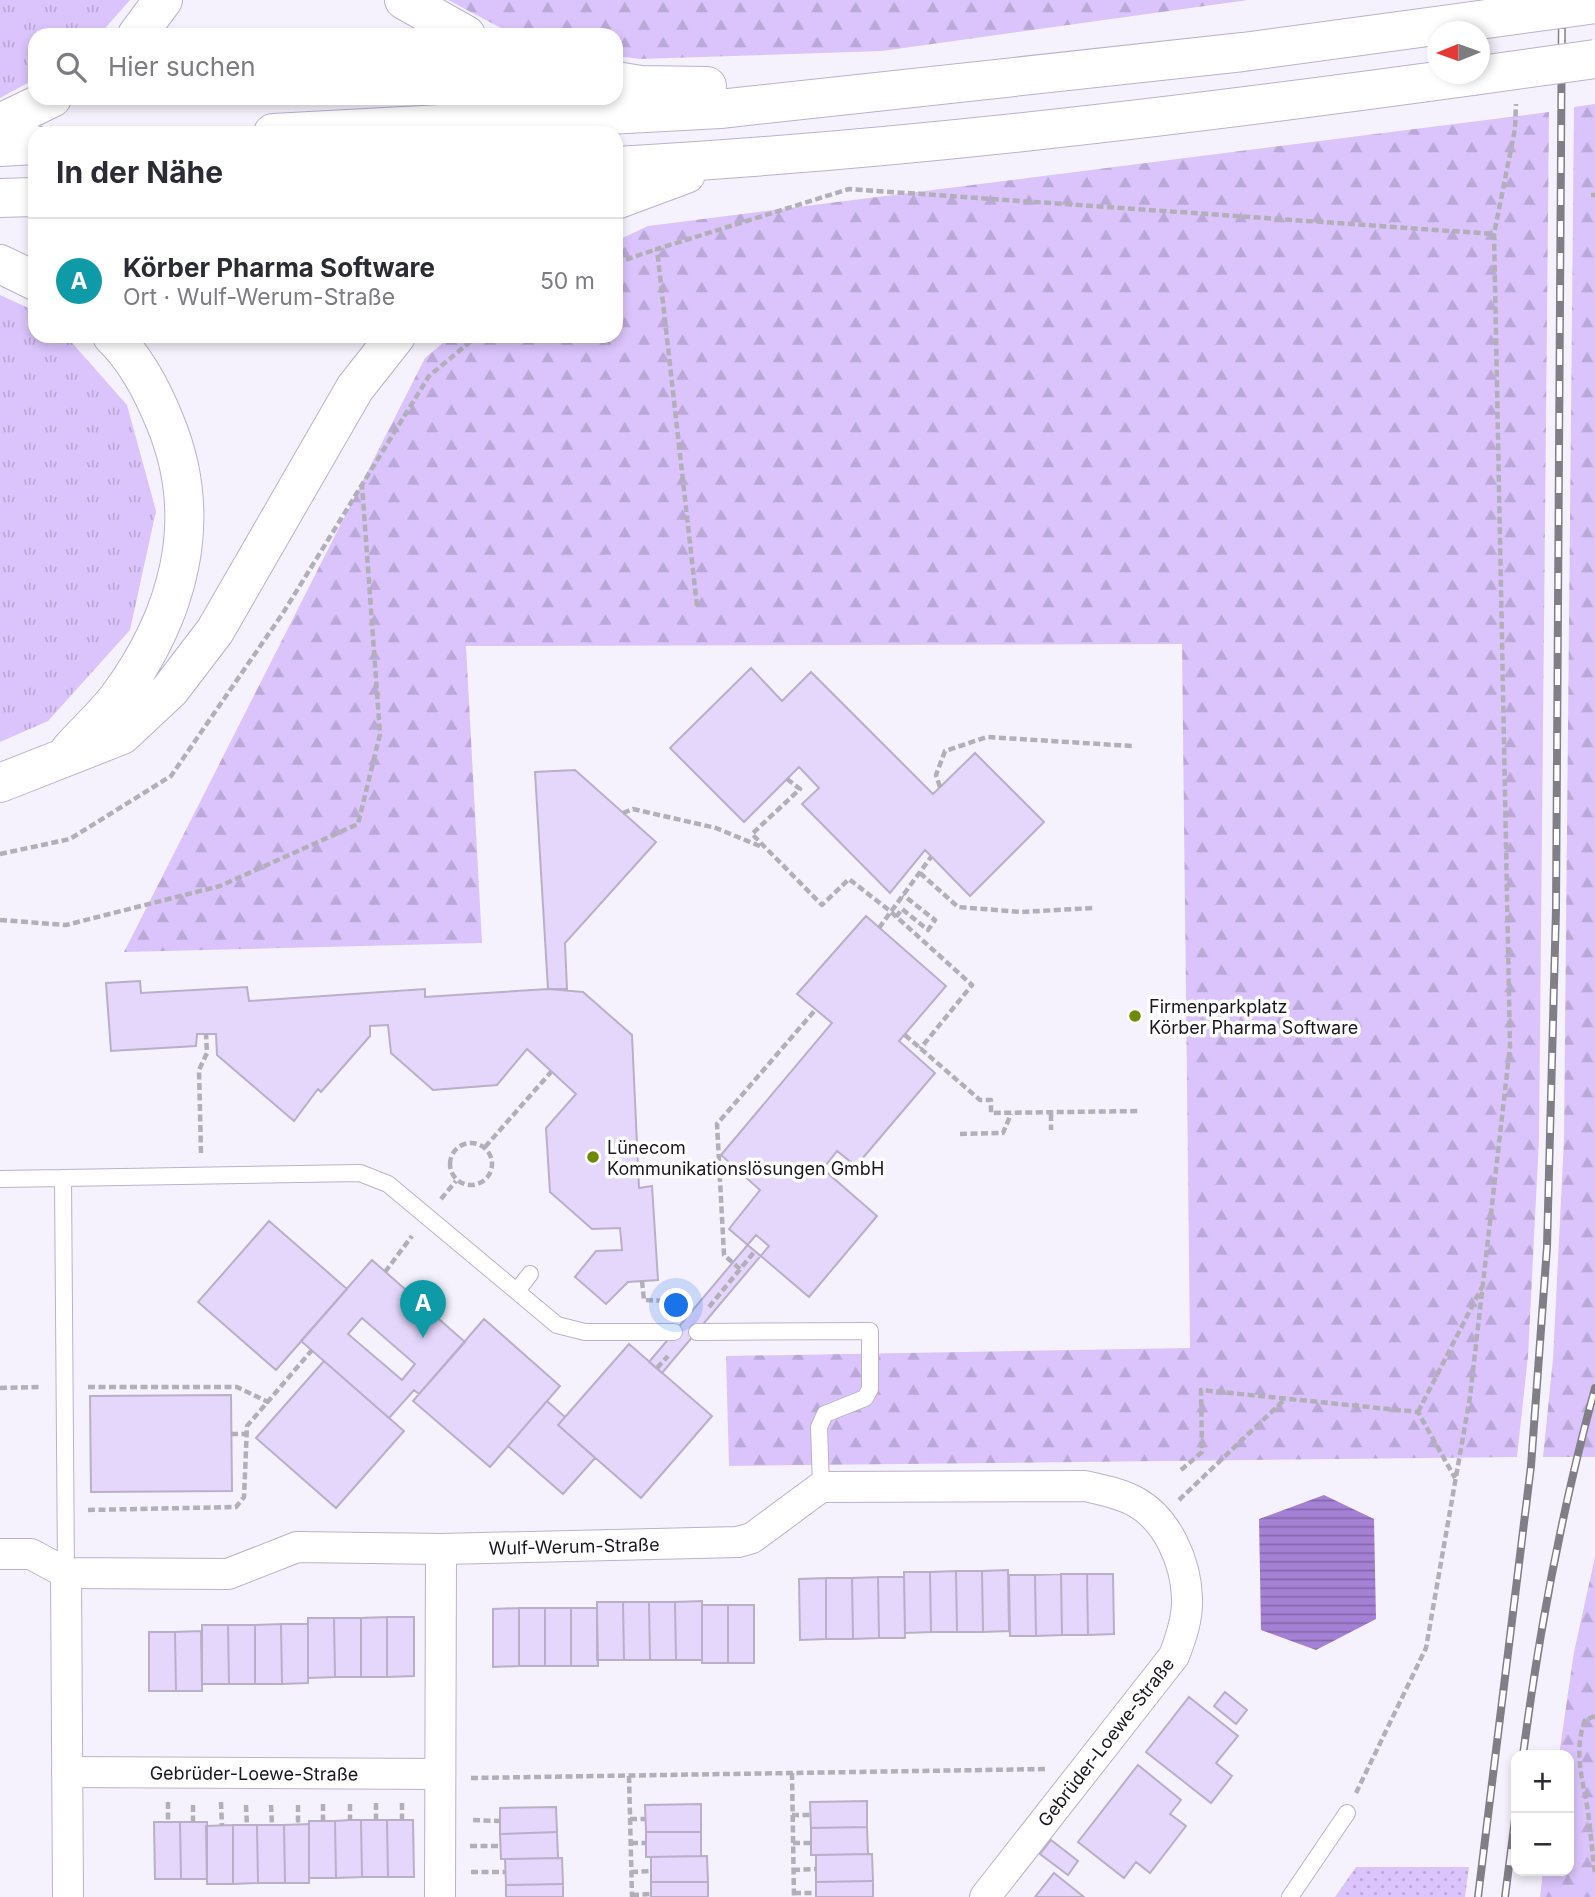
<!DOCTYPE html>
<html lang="de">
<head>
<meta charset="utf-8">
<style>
	:root { --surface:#fff; --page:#f2f2f3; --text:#2b2b33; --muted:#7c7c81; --line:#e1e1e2; --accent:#111827 }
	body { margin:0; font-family:Inter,sans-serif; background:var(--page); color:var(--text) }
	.controls { position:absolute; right:21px; bottom:21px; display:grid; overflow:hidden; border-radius:14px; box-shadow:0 4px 10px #0003 }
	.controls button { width:63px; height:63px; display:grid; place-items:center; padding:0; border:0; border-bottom:2px solid var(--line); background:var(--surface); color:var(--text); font:35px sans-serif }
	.compass { position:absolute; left:1427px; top:21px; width:63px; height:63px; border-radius:50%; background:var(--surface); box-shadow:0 4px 10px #0003; rotate:269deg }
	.you { position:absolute; left:677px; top:1306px; width:24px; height:24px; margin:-18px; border:5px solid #fff; border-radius:50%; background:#1a73e8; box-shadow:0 0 0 10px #1a73e833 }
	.badge { display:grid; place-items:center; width:46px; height:46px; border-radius:50%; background:var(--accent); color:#fff; font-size:23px; font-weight:700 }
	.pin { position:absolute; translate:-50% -58px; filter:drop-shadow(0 2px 4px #0008) }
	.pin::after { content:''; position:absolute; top:37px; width:24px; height:21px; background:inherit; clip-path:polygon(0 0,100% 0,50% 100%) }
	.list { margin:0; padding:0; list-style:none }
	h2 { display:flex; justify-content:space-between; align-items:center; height:91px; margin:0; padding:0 28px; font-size:30px }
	h2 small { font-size:23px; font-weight:400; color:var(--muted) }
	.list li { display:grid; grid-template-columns:46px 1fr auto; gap:21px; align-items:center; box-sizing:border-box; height:126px; padding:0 28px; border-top:2px solid var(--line) }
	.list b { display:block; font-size:26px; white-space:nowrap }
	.list p { margin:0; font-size:23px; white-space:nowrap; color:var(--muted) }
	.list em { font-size:23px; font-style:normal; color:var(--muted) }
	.icon { flex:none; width:38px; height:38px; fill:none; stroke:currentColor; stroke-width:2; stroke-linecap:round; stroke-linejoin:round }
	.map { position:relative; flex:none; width:1595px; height:1897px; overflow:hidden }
	.search { position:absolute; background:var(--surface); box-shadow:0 4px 10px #0003; left:28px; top:28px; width:595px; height:77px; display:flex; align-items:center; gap:18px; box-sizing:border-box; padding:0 24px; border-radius:21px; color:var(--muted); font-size:26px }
	.panel { position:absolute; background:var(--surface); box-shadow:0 4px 10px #0003; left:28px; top:126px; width:595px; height:217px; border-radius:21px }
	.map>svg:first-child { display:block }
</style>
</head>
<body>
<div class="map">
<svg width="1595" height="1897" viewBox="0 0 1595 1897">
	<defs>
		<pattern id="grass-tufts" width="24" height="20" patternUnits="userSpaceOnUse" patternTransform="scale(1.75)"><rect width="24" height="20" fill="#dac4fb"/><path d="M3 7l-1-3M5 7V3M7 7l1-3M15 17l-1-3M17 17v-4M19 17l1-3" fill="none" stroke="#baa8d7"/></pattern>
		<pattern id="forest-firs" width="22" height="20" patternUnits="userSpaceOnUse" patternTransform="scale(1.75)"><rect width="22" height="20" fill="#dac4fb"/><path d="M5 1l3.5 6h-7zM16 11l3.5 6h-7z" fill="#baa8d7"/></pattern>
		<pattern id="garden-dots" width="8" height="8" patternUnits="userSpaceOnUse" patternTransform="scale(1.75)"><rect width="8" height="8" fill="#dac4fb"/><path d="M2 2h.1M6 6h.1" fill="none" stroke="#baa8d7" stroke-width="1.8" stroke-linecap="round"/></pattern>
		<pattern id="water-rules" width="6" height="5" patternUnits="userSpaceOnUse" patternTransform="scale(1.75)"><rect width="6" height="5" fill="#a581d5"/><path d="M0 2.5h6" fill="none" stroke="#8669ac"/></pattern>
	</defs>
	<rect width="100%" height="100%" fill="#f6f2fd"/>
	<path fill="url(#grass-tufts)" d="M 0,0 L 130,0 L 99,35 L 35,35 L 35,79 L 0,98 Z
		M 0,295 L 35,311 L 35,336 L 66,336 L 127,405 L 156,511 L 130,630 L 48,721 L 0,742 Z"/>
	<path fill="url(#forest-firs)" d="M 448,0 L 1248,0 L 882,51 L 640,59 L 616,56 L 616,35 L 525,35 L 501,28 Z
		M 1595,104 L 1595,1457 L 1543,1457 L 1553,1359 L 1564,1140 L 1574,107 Z
		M 1549,112 L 1539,1139 L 1528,1356 L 1517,1457 L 729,1466 L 726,1356 L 1190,1348 L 1182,644 L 466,646 L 482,943 L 124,952 L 425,358 L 451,336 L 616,336 L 616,241 L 648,226 Z
		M 1595,1557 L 1595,1897 L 1540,1897 L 1543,1871 L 1569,1871 L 1569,1755 L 1559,1755 L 1574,1652 Z"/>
	<path fill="url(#garden-dots)" d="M 1356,1867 L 1469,1867 L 1465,1897 L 1335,1897 Z"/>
	<path fill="url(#water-rules)" d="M 1324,1495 L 1374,1519 L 1376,1619 L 1316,1650 L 1261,1630 L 1259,1519 Z"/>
	<path fill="#e5d7fb" stroke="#b9afc8" stroke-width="2" fill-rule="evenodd" d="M 751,668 L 782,701 L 811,672 L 933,794 L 975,753 L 1044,822 L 970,896 L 925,850 L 890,893 L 802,804 L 819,788 L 799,767 L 744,822 L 670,748 Z
		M 575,770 L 656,842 L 565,943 L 567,989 L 548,989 L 535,772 Z
		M 866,916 L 946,986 L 899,1041 L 935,1073 L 856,1166 L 837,1151 L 823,1169 L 877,1216 L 809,1297 L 729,1229 L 760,1190 L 721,1155 L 832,1023 L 797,994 Z
		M 140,981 L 141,993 L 247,987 L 249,1001 L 425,989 L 425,997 L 548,989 L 583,992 L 632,1035 L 639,1188 L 652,1186 L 658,1280 L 628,1282 L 606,1304 L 575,1277 L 596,1251 L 622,1250 L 620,1228 L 592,1229 L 550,1192 L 546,1128 L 576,1094 L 527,1049 L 497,1085 L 433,1090 L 391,1053 L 388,1025 L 370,1026 L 370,1036 L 321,1092 L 318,1089 L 294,1121 L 217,1055 L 216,1034 L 197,1034 L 196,1046 L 111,1051 L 106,983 Z
		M 269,1221 L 347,1289 L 276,1370 L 198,1302 Z
		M 756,1235 L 769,1246 L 662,1373 L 649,1362 Z
		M 372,1260 L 465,1342 L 419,1394 L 414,1390 L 389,1418 L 301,1341 ZM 362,1318 L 415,1364 L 402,1380 L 348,1334 Z
		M 484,1319 L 560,1386 L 490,1467 L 413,1401 Z
		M 629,1344 L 712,1416 L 641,1498 L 558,1425 Z
		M 324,1361 L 404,1431 L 336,1508 L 256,1438 Z
		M 231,1395 L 232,1491 L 91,1492 L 90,1396 Z
		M 547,1401 L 565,1417 L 558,1425 L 595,1458 L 563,1494 L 508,1446 Z
		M 1008,1570 L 1009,1631 L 983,1632 L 982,1571 Z
		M 956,1571 L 957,1632 L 931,1632 L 930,1572 Z
		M 956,1571 L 982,1571 L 983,1632 L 957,1632 Z
		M 904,1572 L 930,1572 L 931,1632 L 905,1633 Z
		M 1061,1574 L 1062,1635 L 1036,1636 L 1035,1575 Z
		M 1061,1574 L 1087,1574 L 1088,1635 L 1062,1635 Z
		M 1087,1574 L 1113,1574 L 1114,1634 L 1088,1635 Z
		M 1009,1575 L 1035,1575 L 1036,1636 L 1010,1636 Z
		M 878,1577 L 879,1638 L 853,1639 L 852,1578 Z
		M 878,1577 L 904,1577 L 905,1638 L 879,1638 Z
		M 826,1578 L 826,1639 L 800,1640 L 799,1579 Z
		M 826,1578 L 852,1578 L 853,1639 L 826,1639 Z
		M 702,1601 L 702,1660 L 676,1660 L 675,1602 Z
		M 597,1602 L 623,1602 L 624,1660 L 597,1660 Z
		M 623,1602 L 649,1602 L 650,1660 L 624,1660 Z
		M 649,1602 L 675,1602 L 676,1660 L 650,1660 Z
		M 702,1605 L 728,1605 L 728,1663 L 702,1663 Z
		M 728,1605 L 754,1605 L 754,1663 L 728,1663 Z
		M 519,1608 L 519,1666 L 493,1667 L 493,1609 Z
		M 519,1608 L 545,1608 L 545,1666 L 519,1666 Z
		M 545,1608 L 571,1608 L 571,1666 L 545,1666 Z
		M 571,1608 L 597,1608 L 598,1666 L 571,1666 Z
		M 387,1617 L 387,1677 L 361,1677 L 361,1618 Z
		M 387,1617 L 414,1617 L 414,1676 L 387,1677 Z
		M 308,1618 L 334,1618 L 335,1677 L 308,1678 Z
		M 334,1618 L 361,1618 L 361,1677 L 335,1677 Z
		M 281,1624 L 282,1684 L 255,1684 L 255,1625 Z
		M 281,1624 L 308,1624 L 308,1683 L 282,1684 Z
		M 202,1625 L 228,1625 L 229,1684 L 202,1684 Z
		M 228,1625 L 255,1625 L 255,1684 L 229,1684 Z
		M 201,1631 L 202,1691 L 176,1691 L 175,1632 Z
		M 149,1632 L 175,1632 L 176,1691 L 149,1691 Z
		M 1225,1692 L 1247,1710 L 1236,1724 L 1214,1706 Z
		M 1189,1697 L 1238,1736 L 1216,1763 L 1232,1776 L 1211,1803 L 1146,1752 Z
		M 1138,1765 L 1181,1800 L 1170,1814 L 1186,1826 L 1150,1873 L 1136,1862 L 1124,1878 L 1078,1842 Z
		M 867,1801 L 867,1827 L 811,1828 L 810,1802 Z
		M 701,1804 L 701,1832 L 646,1832 L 645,1805 Z
		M 556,1807 L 557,1832 L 500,1834 L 500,1808 Z
		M 350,1820 L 361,1820 L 362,1877 L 336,1878 L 335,1821 Z
		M 361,1820 L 387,1820 L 388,1877 L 362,1877 Z
		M 387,1820 L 413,1820 L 414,1877 L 388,1877 Z
		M 309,1821 L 335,1821 L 336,1878 L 309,1878 Z
		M 154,1822 L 180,1822 L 181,1879 L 155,1879 Z
		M 180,1822 L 207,1822 L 207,1879 L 181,1879 Z
		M 309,1824 L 309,1883 L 285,1883 L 284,1825 Z
		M 233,1825 L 257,1825 L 258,1883 L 233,1884 Z
		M 233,1825 L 233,1884 L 207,1884 L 206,1826 Z
		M 257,1825 L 284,1825 L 285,1883 L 258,1883 Z
		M 867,1827 L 868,1854 L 811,1855 L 811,1828 Z
		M 557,1832 L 558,1858 L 501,1859 L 500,1834 Z
		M 646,1832 L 701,1832 L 701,1856 L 646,1857 Z
		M 1051,1840 L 1078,1861 L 1068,1875 L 1040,1854 Z
		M 872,1854 L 873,1881 L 816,1882 L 816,1855 Z
		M 707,1856 L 708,1882 L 651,1882 L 651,1857 Z
		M 562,1858 L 563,1884 L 506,1885 L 505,1859 Z
		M 1054,1873 L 1084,1897 L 1035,1897 Z
		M 873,1881 L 873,1897 L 816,1897 L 816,1882 Z
		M 651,1882 L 708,1882 L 708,1897 L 651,1897 Z
		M 563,1884 L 563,1897 L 506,1897 L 506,1885 Z"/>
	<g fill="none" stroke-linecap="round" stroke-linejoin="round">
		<defs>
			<path id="lane" d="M 0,1179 L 63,1178
				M 517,1291 L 530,1274
				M 697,1332 L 870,1331 L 870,1389 L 865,1398 L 825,1414 L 819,1427 L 821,1487
				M 66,1573 L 63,1178 L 360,1173 L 388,1184 L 557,1325 L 585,1332 L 674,1332
				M 1290,1897 L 1347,1813"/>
			<g id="street">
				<path id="s1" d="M 0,1554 L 31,1554 L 66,1573 L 228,1574 L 297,1547 L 441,1549 L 738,1542 L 752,1538 L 821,1487 L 1085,1486 C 1102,1490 1120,1493 1136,1502 C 1168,1520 1186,1563 1187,1598 C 1188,1618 1181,1638 1174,1656 L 985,1897"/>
				<path d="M 66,1573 L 68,1897"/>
				<path id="s2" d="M 67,1772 L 440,1774"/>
				<path d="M 440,1897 L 441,1549"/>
			</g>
			<path id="highway" d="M 404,0 L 466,35
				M 137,35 L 163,0
				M 616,81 L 641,85 L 707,86
				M 0,123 L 52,98
				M 273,133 L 720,109 L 1243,52 L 1472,21
				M 0,147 L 35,145
				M 616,166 C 902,150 1189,115 1473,76
				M 0,198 L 35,197
				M 616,200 L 686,174
				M 0,264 L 35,281
				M 70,750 C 85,733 103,717 117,699 C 178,617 206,520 165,422 C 153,392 136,359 112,336
				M 0,783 L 122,735 L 170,690 L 215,631 L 355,388 L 396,336"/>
		</defs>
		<use href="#lane" stroke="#bbb1cb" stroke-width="18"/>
		<use href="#street" stroke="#bbb1cb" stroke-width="32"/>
		<use href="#highway" stroke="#bbb1cb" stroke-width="40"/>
		<path stroke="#b3afb9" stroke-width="4.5" stroke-dasharray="7 3.5" stroke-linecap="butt" d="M 1591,195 L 1595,195
			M 616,263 L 657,249
			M 697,606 L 657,249 L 849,189 L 1494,234
			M 787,779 L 800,789 L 752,834 L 822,905 L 849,879 L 890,911 L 972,985 L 920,1049
			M 940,787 L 936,775 L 945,751 L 987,737 L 1132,746
			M 623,813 L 633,809 L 716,828 L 762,847
			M 0,854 L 70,839 L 171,776 L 283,613 L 429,376 L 477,336
			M 920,873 L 958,907 L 1021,912 L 1093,908
			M 896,917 L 902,909 L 928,930 L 935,920 L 903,895
			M 0,920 L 66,925 L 220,886 L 358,824 L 380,734 L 362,485
			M 879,928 L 931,857
			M 905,1035 L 980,1100 L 991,1100 L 991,1113 L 1140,1111
			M 1051,1114 L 1051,1130
			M 960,1134 L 1003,1133 L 1011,1114
			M450 1164a21 21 0 1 1 42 0a21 21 0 1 1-42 0Z
			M 485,1147 L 551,1072
			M 201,1153 L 199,1070 L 207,1053 L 206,1034
			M 441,1199 L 456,1181
			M 740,1269 L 724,1255 L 717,1124 L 816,1009
			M 385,1272 L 412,1236
			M 642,1281 L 644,1300 L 669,1301 L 669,1309
			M 709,1307 L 755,1251
			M 657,1368 L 668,1356
			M 88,1387 L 237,1387 L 268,1402
			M 0,1388 L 41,1387
			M 1418,1412 L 1483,1285
			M 231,1434 L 245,1434
			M 1181,1470 L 1202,1452 L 1201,1390 L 1418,1412 L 1455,1478
			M 1179,1500 L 1284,1400
			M 88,1510 L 236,1507 L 244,1497 L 247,1426 L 312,1350
			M 1595,1716 L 1585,1720 C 1573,1753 1583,1779 1588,1812 C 1591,1833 1592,1853 1595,1873
			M 792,1773 L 794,1897
			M 629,1776 L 632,1897
			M 471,1778 L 1047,1769
			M 1356,1793 L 1426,1648 L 1470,1397 L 1510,1047 L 1494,234 L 1515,129 L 1516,104
			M 168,1802 L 168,1822
			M 221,1802 L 222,1826
			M 376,1803 L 376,1820
			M 402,1803 L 402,1820
			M 323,1804 L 323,1821
			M 350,1804 L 350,1820
			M 193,1805 L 193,1822
			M 246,1805 L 247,1826
			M 271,1805 L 272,1825
			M 298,1805 L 298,1825
			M 792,1815 L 810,1815
			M 630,1819 L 646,1819
			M 473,1820 L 500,1821
			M 631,1843 L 646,1843
			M 793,1843 L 811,1843
			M 470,1846 L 501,1846
			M 793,1870 L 816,1869
			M 471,1872 L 505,1872
			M 631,1872 L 651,1871
			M 794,1893 L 816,1893
			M 632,1895 L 651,1894"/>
		<use href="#lane" stroke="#fff" stroke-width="16"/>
		<use href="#street" stroke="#fff" stroke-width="30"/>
		<use href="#highway" stroke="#fff" stroke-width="38"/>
		<defs>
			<path id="rail" d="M 1523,1755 C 1539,1631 1562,1509 1595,1388
				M 1478,1897 L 1531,1466 L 1547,1247 L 1556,909 L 1562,0
				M 1505,1897 L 1516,1811"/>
		</defs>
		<use href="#rail" stroke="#827e88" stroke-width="8"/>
		<use href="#rail" stroke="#fff" stroke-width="5" stroke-dasharray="16" stroke-linecap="butt"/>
		<defs>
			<path id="highway-bridge" d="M 1472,21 L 1595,4
				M 1473,76 L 1595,59"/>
		</defs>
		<use href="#highway-bridge" stroke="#bbb1cb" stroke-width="40" stroke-linecap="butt"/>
		<use href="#highway-bridge" stroke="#fff" stroke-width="38"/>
	</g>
	<g fill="#6e8a02" stroke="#fff" stroke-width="2.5">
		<circle cx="1135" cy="1016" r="7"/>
		<circle cx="593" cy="1157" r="7"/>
	</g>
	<g text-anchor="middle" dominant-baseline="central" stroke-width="7" stroke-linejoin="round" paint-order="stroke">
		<g font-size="18" fill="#1b1720" stroke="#fff" text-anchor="start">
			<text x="1149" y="1006">Firmenparkplatz<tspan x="1149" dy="21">Körber Pharma Software</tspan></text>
			<text x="607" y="1147">Lünecom<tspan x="607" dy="21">Kommunikationslösungen GmbH</tspan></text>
		</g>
		<g font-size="18" fill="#1b1720" stroke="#fff">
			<text stroke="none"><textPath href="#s1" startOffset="584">Wulf-Werum-Straße</textPath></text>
			<text transform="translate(1106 1742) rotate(-52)">Gebrüder-Loewe-Straße</text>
			<text stroke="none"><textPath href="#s2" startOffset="187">Gebrüder-Loewe-Straße</textPath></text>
		</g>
	</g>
</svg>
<div class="controls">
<button>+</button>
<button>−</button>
</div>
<svg class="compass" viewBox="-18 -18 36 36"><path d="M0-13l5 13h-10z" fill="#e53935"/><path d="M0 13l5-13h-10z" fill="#7c7c81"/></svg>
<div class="you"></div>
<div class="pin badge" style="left:423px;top:1338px;background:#0f9aa8">A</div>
<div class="search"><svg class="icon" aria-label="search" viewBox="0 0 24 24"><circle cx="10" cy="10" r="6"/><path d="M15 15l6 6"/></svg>Hier suchen</div>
<section class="panel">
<h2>In der Nähe<small></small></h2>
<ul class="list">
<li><span class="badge" style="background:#0f9aa8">A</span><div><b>Körber Pharma Software</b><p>Ort · Wulf-Werum-Straße</p></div><em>50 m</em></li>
</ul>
</section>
</div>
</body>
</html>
